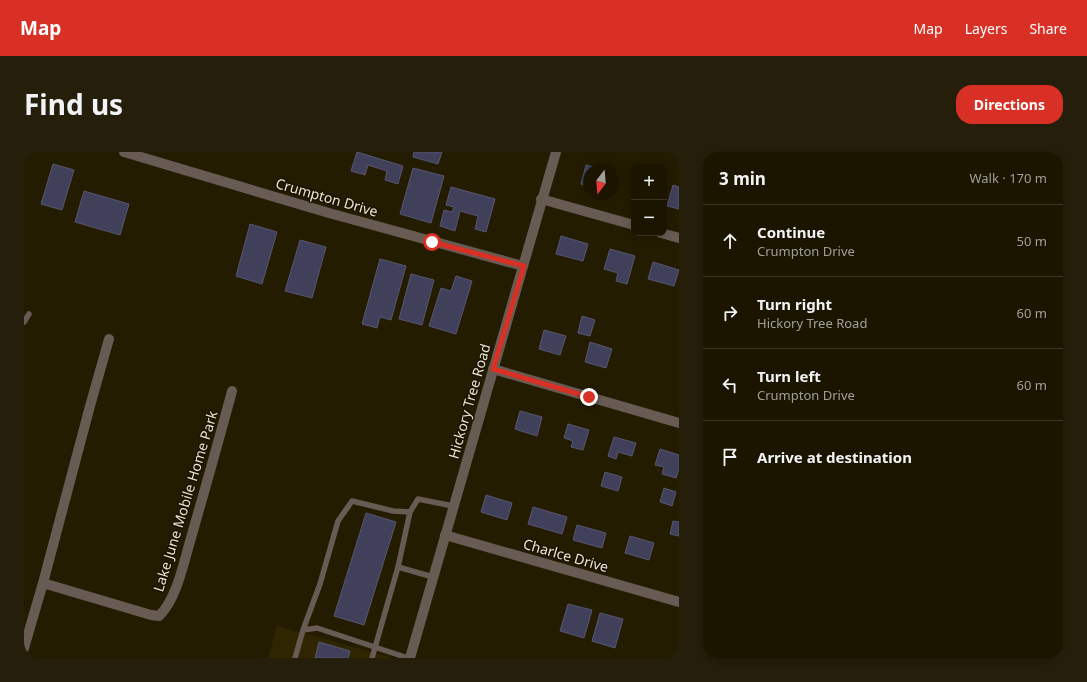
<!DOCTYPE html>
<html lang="en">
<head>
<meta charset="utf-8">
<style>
	:root { --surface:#1b1500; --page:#241e0a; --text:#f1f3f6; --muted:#a09f99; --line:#393422; --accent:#d93025 }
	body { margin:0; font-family:"Noto Sans",sans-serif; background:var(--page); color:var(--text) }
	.controls { position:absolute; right:12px; top:12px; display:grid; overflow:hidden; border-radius:8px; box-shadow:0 2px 10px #0003 }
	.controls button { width:36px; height:36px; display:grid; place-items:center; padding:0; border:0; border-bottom:1px solid var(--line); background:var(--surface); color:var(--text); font:20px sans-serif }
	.compass { position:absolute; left:559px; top:12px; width:36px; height:36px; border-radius:50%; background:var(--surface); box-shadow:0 2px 10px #0003; rotate:196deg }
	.stop { position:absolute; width:12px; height:12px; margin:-9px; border:3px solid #d93025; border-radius:50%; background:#fff }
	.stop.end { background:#d93025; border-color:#fff; box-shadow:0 1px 4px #0008 }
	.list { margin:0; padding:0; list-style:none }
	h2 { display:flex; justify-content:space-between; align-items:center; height:52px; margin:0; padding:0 16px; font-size:17px }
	h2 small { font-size:13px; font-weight:400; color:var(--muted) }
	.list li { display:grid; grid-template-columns:26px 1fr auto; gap:12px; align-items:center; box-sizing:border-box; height:72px; padding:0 16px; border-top:1px solid var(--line) }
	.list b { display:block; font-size:15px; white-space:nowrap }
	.list p { margin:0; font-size:13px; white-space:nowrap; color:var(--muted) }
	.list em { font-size:13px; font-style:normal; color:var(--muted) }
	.icon { flex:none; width:22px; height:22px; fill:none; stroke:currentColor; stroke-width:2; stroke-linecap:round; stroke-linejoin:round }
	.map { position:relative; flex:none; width:655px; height:506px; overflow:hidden; border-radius:16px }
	header { display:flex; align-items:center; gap:24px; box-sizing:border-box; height:56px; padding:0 20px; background:var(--accent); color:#fff }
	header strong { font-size:19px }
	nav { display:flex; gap:22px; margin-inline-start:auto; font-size:14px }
	.intro { display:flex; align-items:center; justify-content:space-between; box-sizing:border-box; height:96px; padding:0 24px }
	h1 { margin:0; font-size:28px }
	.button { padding:10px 18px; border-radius:16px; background:var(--accent); color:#fff; font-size:14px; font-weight:700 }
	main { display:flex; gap:24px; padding:0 24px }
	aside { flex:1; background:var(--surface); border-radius:16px; box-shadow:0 2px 10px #0003 }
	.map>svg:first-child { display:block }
</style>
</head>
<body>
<header>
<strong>Map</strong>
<nav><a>Map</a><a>Layers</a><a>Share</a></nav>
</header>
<div class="intro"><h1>Find us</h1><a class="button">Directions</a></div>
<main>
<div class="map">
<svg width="655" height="506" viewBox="0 0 655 506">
	<rect width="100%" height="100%" fill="#241c00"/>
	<path fill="#2f2500" d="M 253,474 L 261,476 L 369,506 L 244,506 Z"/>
	<path fill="#41405b" stroke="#575673" d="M 333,0 L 379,14 L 374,32 L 361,28 L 363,19 L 344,13 L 341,23 L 327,19 Z
		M 390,0 L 418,0 L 414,12 L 389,5 Z
		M 29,12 L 50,18 L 38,58 L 17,52 Z
		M 562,13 L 580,18 L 565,18 L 565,34 L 557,32 Z
		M 389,16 L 420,24 L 407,71 L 376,62 Z
		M 589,21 L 593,22 L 589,36 Z
		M 649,33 L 655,35 L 655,57 L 643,54 Z
		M 427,35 L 471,47 L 462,80 L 451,77 L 454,64 L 436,59 L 431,79 L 416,74 L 420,58 L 428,60 L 430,55 L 422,53 Z
		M 60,39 L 105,52 L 96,83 L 51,70 Z
		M 226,72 L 253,80 L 238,132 L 212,124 Z
		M 537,84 L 564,92 L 559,109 L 532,102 Z
		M 276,88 L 302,95 L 288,146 L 261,139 Z
		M 586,97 L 611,104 L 603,132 L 592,129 L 594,121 L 580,117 Z
		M 356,107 L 382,114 L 367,168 L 356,165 L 353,176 L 338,172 Z
		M 629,110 L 655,118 L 650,134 L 624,127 Z
		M 387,122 L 410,128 L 398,173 L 375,167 Z
		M 432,124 L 448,129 L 432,182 L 405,174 L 417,136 L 427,139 Z
		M 558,164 L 571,168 L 566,184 L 554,181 Z
		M 520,178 L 542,184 L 536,203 L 515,197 Z
		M 566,190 L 588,197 L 582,216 L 561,210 Z
		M 496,259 L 518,265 L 513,284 L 491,277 Z
		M 544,272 L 565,278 L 559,298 L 547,295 L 549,289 L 540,286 Z
		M 590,285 L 612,291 L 608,304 L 594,300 L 592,307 L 584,304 Z
		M 636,297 L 655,303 L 655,316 L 652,326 L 638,322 L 640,315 L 631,313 Z
		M 581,320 L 598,325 L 594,339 L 577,334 Z
		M 640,336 L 652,340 L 648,354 L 636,350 Z
		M 462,343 L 488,351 L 483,368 L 457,360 Z
		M 509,355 L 543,365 L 538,382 L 504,372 Z
		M 342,361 L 372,370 L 340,473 L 310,464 Z
		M 649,369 L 655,370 L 655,384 L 646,382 Z
		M 553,373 L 582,381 L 578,396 L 549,388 Z
		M 606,384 L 630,391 L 625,408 L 601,401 Z
		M 544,452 L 568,458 L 560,486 L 536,479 Z
		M 576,461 L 599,467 L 591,496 L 568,489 Z
		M 295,490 L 326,499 L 324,506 L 291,506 Z"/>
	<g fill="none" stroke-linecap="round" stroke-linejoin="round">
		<path stroke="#685b54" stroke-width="5.5" d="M 0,170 L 5,162
			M 374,415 L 386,360
			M 279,478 L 296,432 L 314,369 L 328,349 L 369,359 L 386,360 L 394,347 L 429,354
			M 271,506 L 279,478 L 293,476 L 384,506
			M 348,506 L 374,415 L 409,425"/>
		<path stroke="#685b54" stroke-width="10" d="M 100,0 L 305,61 L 499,114
			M 517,47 L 610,73
			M 637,81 L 655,86
			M 85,187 L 66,254 L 19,431 L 127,463 L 135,464 C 153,447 160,409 167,386 C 181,337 195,288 208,239
			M 469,217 L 655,271
			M 421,383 L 655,450
			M 0,496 L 19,431"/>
		<path stroke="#685b54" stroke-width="10" d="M 386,506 L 532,0"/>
	</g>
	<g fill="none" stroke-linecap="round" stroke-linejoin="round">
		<path stroke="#d93025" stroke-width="5" d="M 408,90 L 500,114 L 469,217 L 565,245"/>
	</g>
	<g text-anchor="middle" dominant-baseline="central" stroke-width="3" stroke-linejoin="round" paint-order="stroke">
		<g font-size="14" fill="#e9e4d3" stroke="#1b1300">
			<text transform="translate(303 45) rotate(16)">Crumpton Drive</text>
			<text transform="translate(445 249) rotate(-74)">Hickory Tree Road</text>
			<text transform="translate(161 349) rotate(-73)">Lake June Mobile Home Park</text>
			<text transform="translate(542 403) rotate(16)">Charlce Drive</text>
		</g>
	</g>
</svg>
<div class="controls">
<button>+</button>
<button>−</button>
</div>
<svg class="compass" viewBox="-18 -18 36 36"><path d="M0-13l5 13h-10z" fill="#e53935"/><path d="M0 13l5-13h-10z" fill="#a09f99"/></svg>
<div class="stop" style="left:408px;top:90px"></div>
<div class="stop end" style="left:565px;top:245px"></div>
</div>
<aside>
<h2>3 min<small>Walk · 170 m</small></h2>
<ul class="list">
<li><svg class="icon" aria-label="ahead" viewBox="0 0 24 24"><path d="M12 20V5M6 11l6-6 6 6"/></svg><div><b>Continue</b><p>Crumpton Drive</p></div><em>50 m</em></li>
<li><svg class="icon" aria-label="right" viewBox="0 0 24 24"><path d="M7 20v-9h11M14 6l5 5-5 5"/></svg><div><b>Turn right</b><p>Hickory Tree Road</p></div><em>60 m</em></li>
<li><svg class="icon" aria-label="left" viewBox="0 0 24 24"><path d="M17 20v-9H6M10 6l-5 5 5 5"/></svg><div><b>Turn left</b><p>Crumpton Drive</p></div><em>60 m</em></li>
<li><svg class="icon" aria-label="arrive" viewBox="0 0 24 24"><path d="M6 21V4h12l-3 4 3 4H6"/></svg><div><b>Arrive at destination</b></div></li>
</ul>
</aside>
</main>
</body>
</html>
